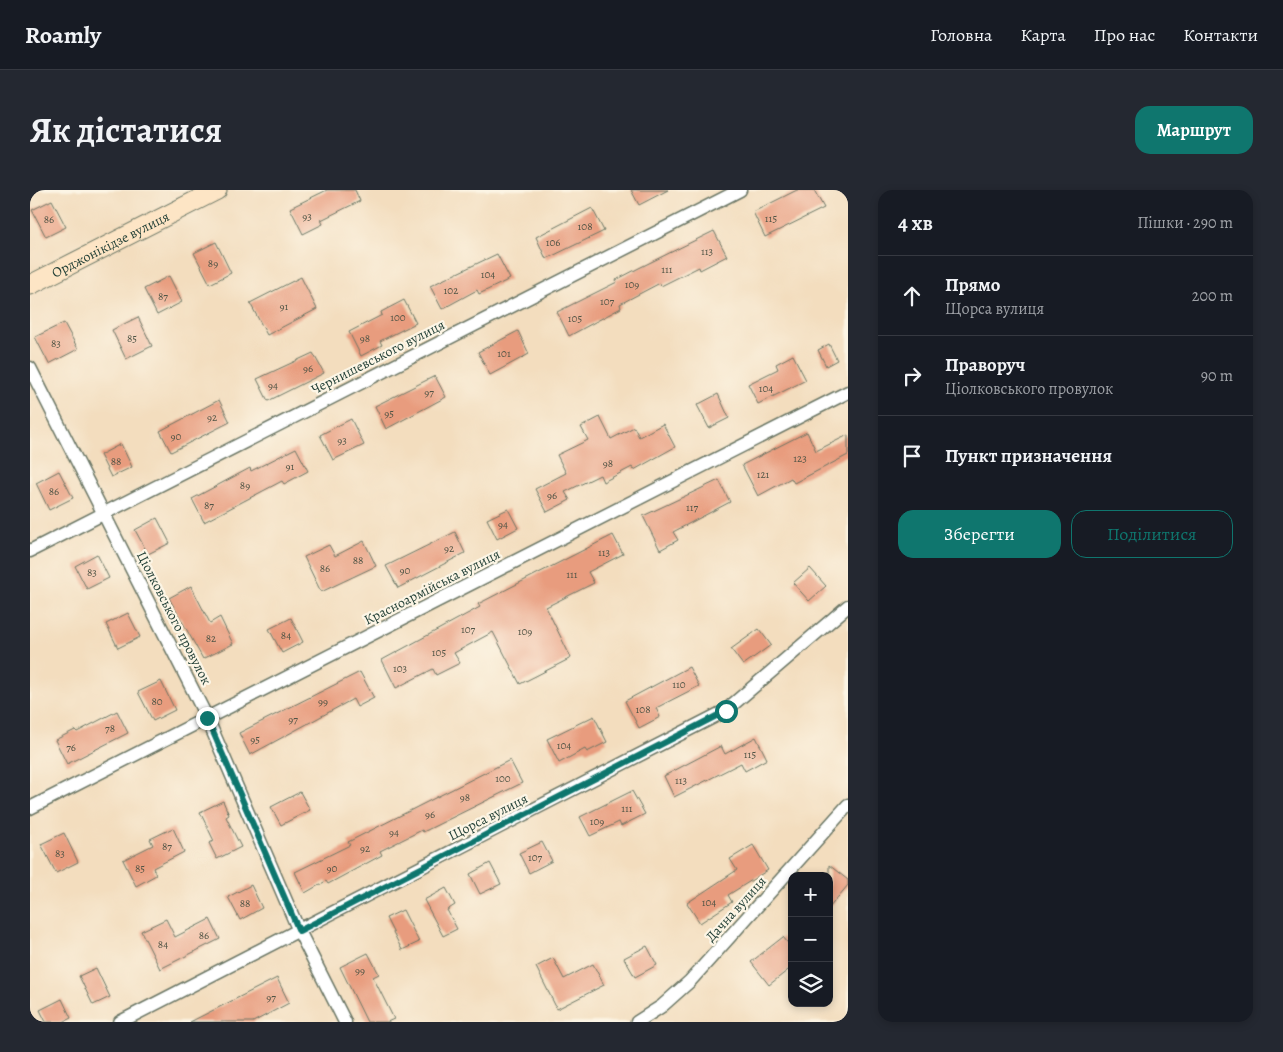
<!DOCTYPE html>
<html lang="uk">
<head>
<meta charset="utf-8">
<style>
	:root { --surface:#171b24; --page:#242831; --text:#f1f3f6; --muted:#9ea1a6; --line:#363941; --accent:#0f766e }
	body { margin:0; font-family:Alegreya,serif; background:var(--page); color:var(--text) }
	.controls { position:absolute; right:15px; bottom:15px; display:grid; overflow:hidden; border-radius:10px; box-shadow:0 2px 8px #0003 }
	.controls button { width:45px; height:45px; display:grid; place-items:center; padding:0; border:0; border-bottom:1px solid var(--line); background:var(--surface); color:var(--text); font:25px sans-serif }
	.stop { position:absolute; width:15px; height:15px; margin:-11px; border:4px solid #0f766e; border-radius:50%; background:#fff }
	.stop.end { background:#0f766e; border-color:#fff; box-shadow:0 1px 5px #0008 }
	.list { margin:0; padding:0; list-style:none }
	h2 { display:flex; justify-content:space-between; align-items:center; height:65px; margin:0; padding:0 20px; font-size:21px }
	h2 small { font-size:16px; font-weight:400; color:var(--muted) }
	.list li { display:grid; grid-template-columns:32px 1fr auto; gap:15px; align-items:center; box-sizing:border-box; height:80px; padding:0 20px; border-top:1px solid var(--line) }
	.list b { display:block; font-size:19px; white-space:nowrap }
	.list p { margin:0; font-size:16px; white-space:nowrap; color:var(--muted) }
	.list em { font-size:16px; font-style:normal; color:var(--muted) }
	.actions { display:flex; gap:10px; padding:15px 20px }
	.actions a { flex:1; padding:11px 0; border:1px solid var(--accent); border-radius:15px; text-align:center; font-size:18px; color:var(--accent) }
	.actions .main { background:var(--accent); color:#fff }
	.icon { flex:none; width:28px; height:28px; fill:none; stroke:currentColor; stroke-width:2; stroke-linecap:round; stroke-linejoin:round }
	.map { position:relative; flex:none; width:818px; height:832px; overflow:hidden; border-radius:15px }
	header { display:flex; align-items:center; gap:30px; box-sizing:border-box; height:70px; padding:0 25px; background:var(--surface); border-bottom:1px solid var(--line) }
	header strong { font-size:24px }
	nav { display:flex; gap:28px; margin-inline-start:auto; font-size:18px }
	.intro { display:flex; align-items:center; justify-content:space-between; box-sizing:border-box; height:120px; padding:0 30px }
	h1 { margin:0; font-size:35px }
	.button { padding:12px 22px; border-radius:15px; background:var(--accent); color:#fff; font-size:18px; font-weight:700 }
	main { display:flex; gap:30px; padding:0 30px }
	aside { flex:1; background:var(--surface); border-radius:15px; box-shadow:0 2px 8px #0003 }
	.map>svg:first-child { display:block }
</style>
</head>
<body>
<header>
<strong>Roamly</strong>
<nav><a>Головна</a><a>Карта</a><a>Про нас</a><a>Контакти</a></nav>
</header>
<div class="intro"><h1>Як дістатися</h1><a class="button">Маршрут</a></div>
<main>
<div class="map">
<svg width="818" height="832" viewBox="0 0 818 832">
	<rect width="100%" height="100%" fill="#fcf5e5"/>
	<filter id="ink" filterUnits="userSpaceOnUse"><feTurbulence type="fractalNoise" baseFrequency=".02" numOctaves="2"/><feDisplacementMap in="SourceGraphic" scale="10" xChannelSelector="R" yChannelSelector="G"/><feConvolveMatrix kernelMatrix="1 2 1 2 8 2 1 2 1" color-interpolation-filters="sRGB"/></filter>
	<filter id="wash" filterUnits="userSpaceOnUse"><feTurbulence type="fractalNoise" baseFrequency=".0096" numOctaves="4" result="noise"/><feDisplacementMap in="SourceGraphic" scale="20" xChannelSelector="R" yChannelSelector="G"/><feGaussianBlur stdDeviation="1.12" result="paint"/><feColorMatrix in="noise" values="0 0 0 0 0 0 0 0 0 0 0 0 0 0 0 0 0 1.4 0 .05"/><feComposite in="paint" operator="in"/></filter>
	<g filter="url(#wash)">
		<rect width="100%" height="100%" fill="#f3ddbe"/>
		<g id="blocks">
			<path fill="#e89c7e" d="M 297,0 L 325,0 L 330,11 L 291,30 L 293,34 L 273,44 L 260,18 Z
				M 601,0 L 638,0 L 609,15 Z
				M 767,0 L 784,0 L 794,18 L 735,47 L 723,22 Z
				M 22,10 L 36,37 L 16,47 L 2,20 Z
				M 562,18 L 574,41 L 516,69 L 506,47 Z
				M 684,41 L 697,66 L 670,80 L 669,77 L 631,96 L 630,93 L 590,114 L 591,118 L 539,146 L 527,122 L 587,92 L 586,90 L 609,78 Z
				M 186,52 L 201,83 L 180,94 L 164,63 Z
				M 467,64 L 480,89 L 449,104 L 447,100 L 412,119 L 400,96 Z
				M 139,86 L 152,112 L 127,125 L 114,99 Z
				M 271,87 L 287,119 L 237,145 L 220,113 Z
				M 374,110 L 386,133 L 350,151 L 352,155 L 331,166 L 319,142 L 352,125 L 351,122 Z
				M 108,127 L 122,156 L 96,169 L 82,140 Z
				M 34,133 L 48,159 L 19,174 L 5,147 Z
				M 488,141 L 499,164 L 460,185 L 448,162 Z
				M 799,154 L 807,170 L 796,176 L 788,160 Z
				M 283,163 L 294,183 L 238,211 L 227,189 Z
				M 763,165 L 776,190 L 728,214 L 718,194 L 748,179 L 746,174 Z
				M 405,186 L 416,207 L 356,239 L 345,216 Z
				M 688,204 L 699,228 L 679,238 L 667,215 Z
				M 189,210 L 200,232 L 141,262 L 130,241 Z
				M 570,227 L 581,249 L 604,237 L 609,247 L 633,234 L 645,257 L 604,280 L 602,277 L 573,292 L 570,285 L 535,302 L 540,310 L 517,322 L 505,299 L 536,283 L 527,265 L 558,250 L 551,237 Z
				M 321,229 L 334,255 L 303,270 L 290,245 Z
				M 777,242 L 786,261 L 818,245 L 818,265 L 764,293 L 761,288 L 728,306 L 712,275 Z
				M 91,254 L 102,277 L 81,287 L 70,265 Z
				M 266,258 L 278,281 L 254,294 L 252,291 L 174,332 L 162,309 L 220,278 L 221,281 Z
				M 29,281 L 43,308 L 19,320 L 6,293 Z
				M 689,290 L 700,312 L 643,342 L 648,350 L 630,360 L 613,326 Z
				M 478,319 L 488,338 L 467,349 L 457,329 Z
				M 127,328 L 140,353 L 118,364 L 105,340 Z
				M 425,342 L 435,363 L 368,398 L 356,376 Z
				M 583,345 L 593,364 L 558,382 L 564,393 L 516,417 L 541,468 L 490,494 L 463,442 L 424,463 L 430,473 L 406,485 L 403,479 L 366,498 L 352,470 L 450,417 L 448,414 Z
				M 334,351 L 346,376 L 291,402 L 274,367 L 299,355 L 305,366 Z
				M 67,364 L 79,388 L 57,399 L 45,376 Z
				M 780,378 L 796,396 L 779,411 L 763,393 Z
				M 161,396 L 180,433 L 190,427 L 203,454 L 173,469 L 139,408 Z
				M 98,423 L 110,447 L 88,458 L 76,434 Z
				M 261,428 L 273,452 L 252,463 L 239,439 Z
				M 729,439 L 741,455 L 713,475 L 701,459 Z
				M 659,477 L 669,496 L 626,518 L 630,527 L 609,538 L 595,511 Z
				M 330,482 L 344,508 L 327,517 L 323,509 L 220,565 L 209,543 Z
				M 131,491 L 145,520 L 123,531 L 108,502 Z
				M 87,521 L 98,543 L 37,574 L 25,550 L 45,540 L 47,542 Z
				M 564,526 L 577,552 L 557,562 L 555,559 L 529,573 L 517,549 Z
				M 726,547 L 737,569 L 715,581 L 711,573 L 644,607 L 634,586 L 691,556 L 695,564 Z
				M 480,570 L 492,593 L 393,642 L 392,640 L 350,661 L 352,665 L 298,694 L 296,691 L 275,703 L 265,682 L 320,655 L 318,652 Z
				M 602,601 L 615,624 L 591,636 L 589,632 L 560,646 L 550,627 Z
				M 270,602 L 280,620 L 251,635 L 241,617 Z
				M 193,611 L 199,625 L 196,627 L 211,657 L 187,669 L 179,653 L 184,651 L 170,622 Z
				M 143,638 L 154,662 L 123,678 L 126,685 L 106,696 L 93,670 L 123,655 L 120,649 Z
				M 34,643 L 48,672 L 26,683 L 11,654 Z
				M 512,652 L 522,671 L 499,683 L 489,663 Z
				M 723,655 L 738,680 L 698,705 L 702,712 L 670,733 L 657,713 L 707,680 L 700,669 Z
				M 460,673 L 471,694 L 450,704 L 440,684 Z
				M 799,675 L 818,690 L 818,695 L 799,718 Z
				M 221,695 L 232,718 L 210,730 L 198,707 Z
				M 416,698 L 425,715 L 417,720 L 427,739 L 413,746 L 394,710 Z
				M 373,720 L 389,752 L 372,760 L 356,728 Z
				M 136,729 L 145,747 L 180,729 L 190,749 L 130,779 L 111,741 Z
				M 753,747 L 762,758 L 762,777 L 739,795 L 721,772 Z
				M 617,756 L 627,775 L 605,787 L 594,768 Z
				M 338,763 L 349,784 L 343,787 L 364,829 L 357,832 L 337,832 L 310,777 Z
				M 523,768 L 534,789 L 563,774 L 574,795 L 527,819 L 506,777 Z
				M 66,778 L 80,807 L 63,815 L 49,786 Z
				M 247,788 L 259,813 L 223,832 L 160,832 Z
				M 32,809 L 41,828 L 33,832 L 16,832 L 10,820 Z"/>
		</g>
	</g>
	<g filter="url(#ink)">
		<use href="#blocks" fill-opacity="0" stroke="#697564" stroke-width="1"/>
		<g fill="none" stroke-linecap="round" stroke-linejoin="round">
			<defs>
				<path id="minor" d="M 0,178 L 177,528 L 269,741 L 315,832
					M 0,361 L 710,0
					M 0,618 L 818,202
					M 90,832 L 695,521 L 818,416
					M 607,832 L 632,816 L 660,791 L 818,615"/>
				<g id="secondary">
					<path id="s1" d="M 0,95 L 187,0"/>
				</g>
			</defs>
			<use href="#minor" stroke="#697564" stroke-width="15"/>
			<use href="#secondary" stroke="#697564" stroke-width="21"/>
			<use href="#minor" stroke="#fff" stroke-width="12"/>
			<use href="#secondary" stroke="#fde5c5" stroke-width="19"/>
		</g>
	</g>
	<g fill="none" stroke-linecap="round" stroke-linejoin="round" filter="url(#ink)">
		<path stroke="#0f766e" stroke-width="6" d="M 177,528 L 269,741 L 696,521"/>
	</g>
	<g text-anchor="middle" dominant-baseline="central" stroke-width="4.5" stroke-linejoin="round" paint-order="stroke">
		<g font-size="11" fill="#515546">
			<text x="277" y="26">93</text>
			<text x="741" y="28">115</text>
			<text x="19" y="29">86</text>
			<text x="555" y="36">108</text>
			<text x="523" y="52">106</text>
			<text x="677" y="61">113</text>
			<text x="183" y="73">89</text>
			<text x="637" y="79">111</text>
			<text x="458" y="84">104</text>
			<text x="602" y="94">109</text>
			<text x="421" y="100">102</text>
			<text x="133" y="106">87</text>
			<text x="577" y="111">107</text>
			<text x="254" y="116">91</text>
			<text x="368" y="127">100</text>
			<text x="545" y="128">105</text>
			<text x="102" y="148">85</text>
			<text x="335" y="148">98</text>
			<text x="26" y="153">83</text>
			<text x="474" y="163">101</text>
			<text x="278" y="178">96</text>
			<text x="243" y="195">94</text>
			<text x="736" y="198">104</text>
			<text x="399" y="202">97</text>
			<text x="359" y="223">95</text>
			<text x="182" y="227">92</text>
			<text x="146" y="246">90</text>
			<text x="312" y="250">93</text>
			<text x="770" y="268">123</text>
			<text x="86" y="271">88</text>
			<text x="578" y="273">98</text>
			<text x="260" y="276">91</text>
			<text x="733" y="284">121</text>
			<text x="215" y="295">89</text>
			<text x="24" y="301">86</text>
			<text x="522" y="305">96</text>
			<text x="179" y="315">87</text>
			<text x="662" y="317">117</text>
			<text x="473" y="334">94</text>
			<text x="419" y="358">92</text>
			<text x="574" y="362">113</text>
			<text x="328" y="370">88</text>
			<text x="295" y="378">86</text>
			<text x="375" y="380">90</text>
			<text x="62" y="382">83</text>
			<text x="542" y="384">111</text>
			<text x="438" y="439">107</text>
			<text x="495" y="441">109</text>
			<text x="256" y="445">84</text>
			<text x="181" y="448">82</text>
			<text x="409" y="462">105</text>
			<text x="370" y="478">103</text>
			<text x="649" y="494">110</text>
			<text x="127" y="511">80</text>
			<text x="293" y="511">99</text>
			<text x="613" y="519">108</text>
			<text x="263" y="529">97</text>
			<text x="80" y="538">78</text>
			<text x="225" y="549">95</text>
			<text x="534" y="555">104</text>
			<text x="41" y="557">76</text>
			<text x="720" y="564">115</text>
			<text x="473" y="588">100</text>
			<text x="651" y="590">113</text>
			<text x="435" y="607">98</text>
			<text x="597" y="618">111</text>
			<text x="400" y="624">96</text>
			<text x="567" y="631">109</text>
			<text x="364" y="642">94</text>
			<text x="137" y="656">87</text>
			<text x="335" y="658">92</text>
			<text x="30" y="663">83</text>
			<text x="505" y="667">107</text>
			<text x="110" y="678">85</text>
			<text x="302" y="678">90</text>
			<text x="679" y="712">104</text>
			<text x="215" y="713">88</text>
			<text x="174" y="745">86</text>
			<text x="133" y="754">84</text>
			<text x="330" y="780">99</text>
			<text x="241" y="807">97</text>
		</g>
		<g font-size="14" fill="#1f3d34" stroke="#fcf5e5">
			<text stroke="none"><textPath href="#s1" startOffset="90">Орджонікідзе вулиця</textPath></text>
			<text transform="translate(348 167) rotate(-27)">Чернишевського вулиця</text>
			<text transform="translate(402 397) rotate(-27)">Красноармійська вулиця</text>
			<text transform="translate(144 428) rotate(63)">Ціолковського провулок</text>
			<text transform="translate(458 627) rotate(-27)">Щорса вулиця</text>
			<text transform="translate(706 719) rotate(-48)">Дачна вулиця</text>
		</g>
	</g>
</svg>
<div class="controls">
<button>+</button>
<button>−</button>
<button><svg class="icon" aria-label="layers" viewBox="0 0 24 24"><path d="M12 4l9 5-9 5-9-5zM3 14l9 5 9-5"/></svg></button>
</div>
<div class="stop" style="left:696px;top:521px"></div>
<div class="stop end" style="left:177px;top:528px"></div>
</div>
<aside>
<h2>4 хв<small>Пішки · 290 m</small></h2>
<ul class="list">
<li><svg class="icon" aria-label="ahead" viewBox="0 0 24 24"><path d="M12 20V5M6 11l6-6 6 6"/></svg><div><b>Прямо</b><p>Щорса вулиця</p></div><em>200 m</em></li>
<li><svg class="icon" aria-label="right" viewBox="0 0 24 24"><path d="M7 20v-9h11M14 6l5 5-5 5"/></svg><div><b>Праворуч</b><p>Ціолковського провулок</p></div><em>90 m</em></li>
<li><svg class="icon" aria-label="arrive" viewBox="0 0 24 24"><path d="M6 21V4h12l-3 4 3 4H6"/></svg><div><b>Пункт призначення</b></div></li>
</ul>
<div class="actions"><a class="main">Зберегти</a><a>Поділитися</a></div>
</aside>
</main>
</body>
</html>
